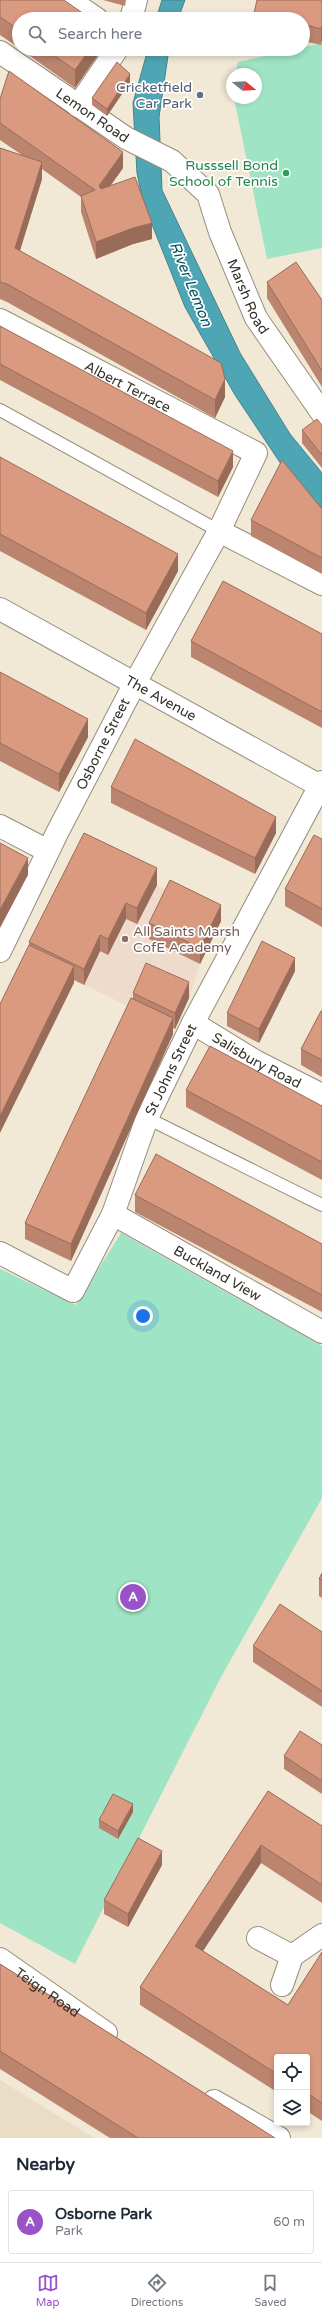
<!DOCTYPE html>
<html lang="en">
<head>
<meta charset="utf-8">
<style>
	:root { --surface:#fff; --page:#f6f6f7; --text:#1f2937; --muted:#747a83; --line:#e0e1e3; --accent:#9953c7 }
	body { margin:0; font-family:"Varela Round",sans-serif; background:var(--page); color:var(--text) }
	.controls { position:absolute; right:12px; bottom:12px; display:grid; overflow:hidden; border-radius:4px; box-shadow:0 2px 6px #0003 }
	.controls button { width:36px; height:36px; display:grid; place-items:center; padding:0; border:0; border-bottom:1px solid var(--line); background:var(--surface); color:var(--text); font:20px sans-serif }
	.compass { position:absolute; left:226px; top:68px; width:36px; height:36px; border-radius:50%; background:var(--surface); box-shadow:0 2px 6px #0003; rotate:108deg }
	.you { position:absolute; left:143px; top:1316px; width:14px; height:14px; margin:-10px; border:3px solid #fff; border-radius:50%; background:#1a73e8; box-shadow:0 0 0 6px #1a73e833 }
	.badge { display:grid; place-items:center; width:26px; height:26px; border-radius:50%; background:var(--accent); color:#fff; font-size:13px; font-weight:700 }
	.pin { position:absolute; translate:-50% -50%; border:2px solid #fff; box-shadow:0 1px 4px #0006 }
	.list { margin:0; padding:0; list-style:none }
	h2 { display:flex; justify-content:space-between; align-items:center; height:52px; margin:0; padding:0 16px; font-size:17px }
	h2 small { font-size:13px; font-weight:400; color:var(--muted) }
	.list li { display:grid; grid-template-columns:26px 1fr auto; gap:12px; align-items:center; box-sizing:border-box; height:64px; margin:0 8px 8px; padding:0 8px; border:1px solid var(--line); border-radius:4px }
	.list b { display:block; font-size:15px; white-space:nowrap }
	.list p { margin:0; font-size:13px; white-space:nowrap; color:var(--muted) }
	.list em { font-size:13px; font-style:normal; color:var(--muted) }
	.icon { flex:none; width:22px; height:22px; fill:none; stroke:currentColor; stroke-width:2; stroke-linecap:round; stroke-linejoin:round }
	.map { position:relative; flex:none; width:322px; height:2138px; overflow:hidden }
	.search { position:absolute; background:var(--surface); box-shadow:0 2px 6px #0003; left:12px; right:12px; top:12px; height:44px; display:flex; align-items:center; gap:10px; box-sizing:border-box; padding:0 14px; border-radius:22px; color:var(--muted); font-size:15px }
	.sheet { height:124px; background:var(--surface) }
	nav { display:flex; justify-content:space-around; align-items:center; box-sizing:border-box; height:56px; border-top:1px solid var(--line); background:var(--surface); font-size:11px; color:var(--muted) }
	nav a { display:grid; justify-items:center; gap:2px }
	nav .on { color:var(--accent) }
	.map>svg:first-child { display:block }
</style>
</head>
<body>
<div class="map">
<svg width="322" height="2138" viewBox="0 0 322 2138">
	<rect width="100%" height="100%" fill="#f2e8d6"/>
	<path fill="#eaddc5" d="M 0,2080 L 94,2138 L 0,2138 Z"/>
	<path fill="#efdbcc" d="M 157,885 L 222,918 L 200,964 L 189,998 L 175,1029 L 29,958 Z"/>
	<path fill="#9fe4c4" d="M 322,43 L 322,248 L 267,259 L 234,98 L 256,98 L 256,74 L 235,74 L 238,62 Z
		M 121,1233 L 322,1346 L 322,1498 L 221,1677 L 75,1964 L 0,1923 L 0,1269 L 76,1305 Z"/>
	<path fill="#4ea5b4" stroke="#46828b" d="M 162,0 L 185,0 L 178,19 L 156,19 Z
		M 148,49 L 169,49 L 159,117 L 162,190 L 240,353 L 290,434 L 322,473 L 322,513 L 289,476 L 235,395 L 185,307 L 143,202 L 137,173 L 133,103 Z"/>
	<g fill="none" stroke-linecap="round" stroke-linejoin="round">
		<defs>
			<path id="lane" d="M 0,410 L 219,531
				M 147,1118 L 322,1205"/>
			<g id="street">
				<path d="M 69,0 L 97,19"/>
				<path d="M 131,19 L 136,0"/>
				<path id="s1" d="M 0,52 L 126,138 L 172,161 L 208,194 L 220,232 L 256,318 L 322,413"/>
				<path d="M 78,106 L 117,49"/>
				<path id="s2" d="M 0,320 L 256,453 L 219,531 L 135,683 L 57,833 L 0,951"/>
				<path d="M 219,531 L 322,584"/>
				<path d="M 0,826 L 48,851"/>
				<path id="s3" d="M 193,1023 L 255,1061 L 322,1095"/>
				<path id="s4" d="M 113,1214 L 322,1332"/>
				<path id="s5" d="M 0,1253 L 73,1291 L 113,1214 L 147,1118 L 193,1023 L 322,782"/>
				<path d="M 258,1938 L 292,1956 L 282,1985"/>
				<path d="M 292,1956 L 322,1935"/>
				<path id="s6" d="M 0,1959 L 106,2033"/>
				<path d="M 214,2101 L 279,2138"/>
			</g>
			<g id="secondary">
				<path id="s7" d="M 0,609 L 322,787"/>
			</g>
		</defs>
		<use href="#lane" stroke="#968d7d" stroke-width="14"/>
		<use href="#street" stroke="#968d7d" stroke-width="24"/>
		<use href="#secondary" stroke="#968d7d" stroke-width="24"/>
		<use href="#lane" stroke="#fff" stroke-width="12"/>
		<use href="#street" stroke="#fff" stroke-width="22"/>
		<use href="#secondary" stroke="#fff" stroke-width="22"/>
	</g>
	<path fill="#bb846e" d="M 0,0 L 19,19 L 19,48 L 0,35 Z
		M 103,0 L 126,0 L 125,6 Z
		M 322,0 L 321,45 L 303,41 L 303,19 L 254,19 L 254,13 Z
		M 20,49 L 102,49 L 75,88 Z
		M 130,82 L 107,116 L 92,105 L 92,98 Z
		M 0,99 L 123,168 L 110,186 L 152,239 L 133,244 L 96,259 L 81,212 L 81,197 L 42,169 L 42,179 L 20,251 L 225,397 L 215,418 L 7,302 L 0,299 L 0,148 L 22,155 L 0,140 Z
		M 267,282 L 322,300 L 322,387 L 267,298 Z
		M 0,326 L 233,467 L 218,497 L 0,380 Z
		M 322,425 L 322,468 L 302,443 L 302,430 Z
		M 0,457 L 178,571 L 146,630 L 0,551 Z
		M 322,509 L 322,574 L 251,536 L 251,520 Z
		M 322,634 L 322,728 L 191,657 L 191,641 Z
		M 0,672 L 88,737 L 59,792 L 0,761 Z
		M 111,787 L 276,833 L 255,874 L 111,803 Z
		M 322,839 L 322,927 L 285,906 L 285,889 Z
		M 157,885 L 137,924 L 126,919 L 108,955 L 100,951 L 84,985 L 74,980 L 74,983 L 29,945 L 29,942 Z
		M 221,921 L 200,964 L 149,939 L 149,923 Z
		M 295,971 L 259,1043 L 227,1026 L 227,1013 Z
		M 133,993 L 189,998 L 175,1029 L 173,1028 L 173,1034 L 71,1261 L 25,1239 L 25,1223 L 133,999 Z
		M 322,1011 L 322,1077 L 301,1065 L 301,1049 Z
		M 186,1090 L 322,1106 L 322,1180 L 186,1107 Z
		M 135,1195 L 322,1244 L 322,1312 L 135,1212 Z
		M 322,1573 L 322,1598 L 319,1596 L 319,1579 Z
		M 322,1632 L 322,1707 L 253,1662 L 253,1646 Z
		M 322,1745 L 322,1794 L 284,1769 L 284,1756 Z
		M 268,1791 L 322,1826 L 322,1903 L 261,1863 L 203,1951 L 288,2005 L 322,1952 L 322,2121 L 307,2111 L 307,2057 L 277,2057 L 277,2092 L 140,2005 L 140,1987 Z
		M 133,1812 L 118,1839 L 99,1828 L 99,1820 Z
		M 162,1865 L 128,1927 L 104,1914 L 104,1900 Z
		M 0,1964 L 275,2138 L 110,2138 L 0,2069 Z"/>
	<path fill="#996c5a" d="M 322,25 L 322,41 L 321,45 L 321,29 Z
		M 90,49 L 102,49 L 75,88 L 75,70 Z
		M 130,74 L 130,82 L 107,116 L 107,109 Z
		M 123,152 L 123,168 L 99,202 L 99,186 Z
		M 42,162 L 42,179 L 15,266 L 15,248 Z
		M 152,223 L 152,239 L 133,244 L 96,259 L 96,242 L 133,228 Z
		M 225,379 L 225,397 L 215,418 L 215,400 Z
		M 233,451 L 233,467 L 218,497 L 218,481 Z
		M 178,554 L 178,571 L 146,630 L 146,613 Z
		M 88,719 L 88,737 L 59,792 L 59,774 Z
		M 276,817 L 276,833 L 255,874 L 255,858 Z
		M 28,858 L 28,875 L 0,928 L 0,910 Z
		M 157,868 L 157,885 L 137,924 L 137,908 Z
		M 126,903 L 126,919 L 108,955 L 108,939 Z
		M 221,905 L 221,921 L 200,964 L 200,948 Z
		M 100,935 L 100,951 L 84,985 L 84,969 Z
		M 295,958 L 295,971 L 259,1043 L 259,1029 Z
		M 74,966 L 74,983 L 0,1133 L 0,1116 Z
		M 189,982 L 189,998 L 175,1029 L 175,1013 Z
		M 173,1018 L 173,1034 L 71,1261 L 71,1244 Z
		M 133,1804 L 133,1812 L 118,1839 L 118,1831 Z
		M 261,1845 L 261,1863 L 195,1963 L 195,1946 Z
		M 162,1851 L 162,1865 L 128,1927 L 128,1914 Z"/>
	<path fill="#da9a80" stroke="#996c5a" d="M 0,0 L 64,0 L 91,19 L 19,19 L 19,30 L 0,17 Z
		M 257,0 L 322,0 L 322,25 L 321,29 L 303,24 L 303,19 L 280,19 L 254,13 Z
		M 45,49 L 90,49 L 75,70 Z
		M 117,62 L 130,74 L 107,109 L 92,98 Z
		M 9,71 L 123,152 L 99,186 L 101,189 L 135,177 L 152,223 L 133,228 L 96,242 L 81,196 L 95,190 L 0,123 L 0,99 Z
		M 0,148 L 42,162 L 15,248 L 221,363 L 225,379 L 215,400 L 7,284 L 0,282 Z
		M 296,262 L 322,300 L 322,371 L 267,282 Z
		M 0,326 L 233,451 L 218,481 L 0,364 Z
		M 317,419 L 322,425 L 322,455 L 302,430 Z
		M 0,457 L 178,554 L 146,613 L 0,534 Z
		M 282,460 L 322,509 L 322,558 L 251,520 Z
		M 223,581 L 322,634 L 322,712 L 191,641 Z
		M 0,672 L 88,719 L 59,774 L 0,743 Z
		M 135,739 L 276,817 L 255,858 L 111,787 Z
		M 84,833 L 157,868 L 137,908 L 126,903 L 108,939 L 100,935 L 84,969 L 29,942 Z
		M 314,835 L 322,839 L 322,909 L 285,889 Z
		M 0,843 L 28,858 L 0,910 Z
		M 170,880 L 221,905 L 200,948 L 149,923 Z
		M 262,941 L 295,958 L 259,1029 L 227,1013 Z
		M 29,945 L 74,966 L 0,1116 L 0,1004 Z
		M 146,963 L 189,982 L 175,1013 L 133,993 Z
		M 131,998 L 173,1018 L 71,1244 L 25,1223 Z
		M 321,1011 L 322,1011 L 322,1060 L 301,1049 Z
		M 210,1046 L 322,1106 L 322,1162 L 186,1090 Z
		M 156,1154 L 322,1244 L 322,1295 L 135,1195 Z
		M 322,1573 L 322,1580 L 319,1579 Z
		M 280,1604 L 322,1632 L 322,1691 L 253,1646 Z
		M 300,1731 L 322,1745 L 322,1781 L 284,1756 Z
		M 268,1791 L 322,1826 L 322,1885 L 261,1845 L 195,1946 L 288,2005 L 322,1952 L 322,2103 L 307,2093 L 307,2057 L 277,2057 L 277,2074 L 140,1987 Z
		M 113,1794 L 133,1804 L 118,1831 L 99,1820 Z
		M 138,1838 L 162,1851 L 128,1914 L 104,1900 Z
		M 0,1964 L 275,2138 L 138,2138 L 0,2051 Z"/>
	<circle fill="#5c6f8a" stroke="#fff" stroke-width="1.5" cx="200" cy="95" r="4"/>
	<circle fill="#2e9e5b" stroke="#fff" stroke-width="1.5" cx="286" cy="173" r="4"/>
	<circle fill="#8d6e63" stroke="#fff" stroke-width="1.5" cx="125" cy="939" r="4"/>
	<g text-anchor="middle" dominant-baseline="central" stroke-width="3.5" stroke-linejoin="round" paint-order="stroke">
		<g font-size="14" fill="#4e5e75" stroke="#fff" text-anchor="end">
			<text x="192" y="87">Cricketfield<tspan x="192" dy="16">Car Park</tspan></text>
		</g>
		<g font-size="14" fill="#34312a" stroke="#fff">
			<text stroke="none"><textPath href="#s1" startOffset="112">Lemon Road</textPath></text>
			<text stroke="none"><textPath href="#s1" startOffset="363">Marsh Road</textPath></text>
			<text stroke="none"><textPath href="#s2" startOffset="144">Albert Terrace</textPath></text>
			<text stroke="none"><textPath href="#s7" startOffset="184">The Avenue</textPath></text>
			<text transform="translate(103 744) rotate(-63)">Osborne Street</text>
			<text stroke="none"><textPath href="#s3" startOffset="74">Salisbury Road</textPath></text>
			<text stroke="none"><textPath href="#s5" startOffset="325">St Johns Street</textPath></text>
			<text stroke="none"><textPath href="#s4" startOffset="120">Buckland View</textPath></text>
			<text stroke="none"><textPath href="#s6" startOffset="58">Teign Road</textPath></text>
		</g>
		<g font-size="14" fill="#27864d" stroke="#fff" text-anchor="end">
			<text x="278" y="165">Russsell Bond<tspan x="278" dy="16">School of Tennis</tspan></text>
		</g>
		<g font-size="14" fill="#785e54" stroke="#fff" text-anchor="start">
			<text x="133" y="931">All Saints Marsh<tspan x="133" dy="16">CofE Academy</tspan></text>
		</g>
		<g font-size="15" font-style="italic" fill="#055460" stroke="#fff">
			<text transform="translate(191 284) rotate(68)">River Lemon</text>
		</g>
	</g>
</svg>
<div class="controls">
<button><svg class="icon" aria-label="locate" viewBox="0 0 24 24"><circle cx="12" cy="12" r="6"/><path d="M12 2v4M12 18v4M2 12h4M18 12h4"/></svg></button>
<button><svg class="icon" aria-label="layers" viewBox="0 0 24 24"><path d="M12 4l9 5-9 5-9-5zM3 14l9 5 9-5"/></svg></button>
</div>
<svg class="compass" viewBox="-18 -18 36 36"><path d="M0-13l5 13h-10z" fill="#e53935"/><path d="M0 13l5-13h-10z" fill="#747a83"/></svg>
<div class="you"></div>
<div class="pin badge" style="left:133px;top:1597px">A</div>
<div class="search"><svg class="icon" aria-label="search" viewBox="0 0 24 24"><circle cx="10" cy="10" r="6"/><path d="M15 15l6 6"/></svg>Search here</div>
</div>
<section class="sheet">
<h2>Nearby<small></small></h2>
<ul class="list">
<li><span class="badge">A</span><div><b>Osborne Park</b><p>Park</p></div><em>60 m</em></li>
</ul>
</section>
<nav>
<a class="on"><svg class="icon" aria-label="map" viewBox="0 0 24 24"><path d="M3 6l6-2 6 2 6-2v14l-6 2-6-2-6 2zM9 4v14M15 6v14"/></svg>Map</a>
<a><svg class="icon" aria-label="directions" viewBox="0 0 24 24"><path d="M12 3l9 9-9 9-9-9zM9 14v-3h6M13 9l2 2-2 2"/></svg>Directions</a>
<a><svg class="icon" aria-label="saved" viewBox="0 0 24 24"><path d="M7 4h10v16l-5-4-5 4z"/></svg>Saved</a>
</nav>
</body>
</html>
